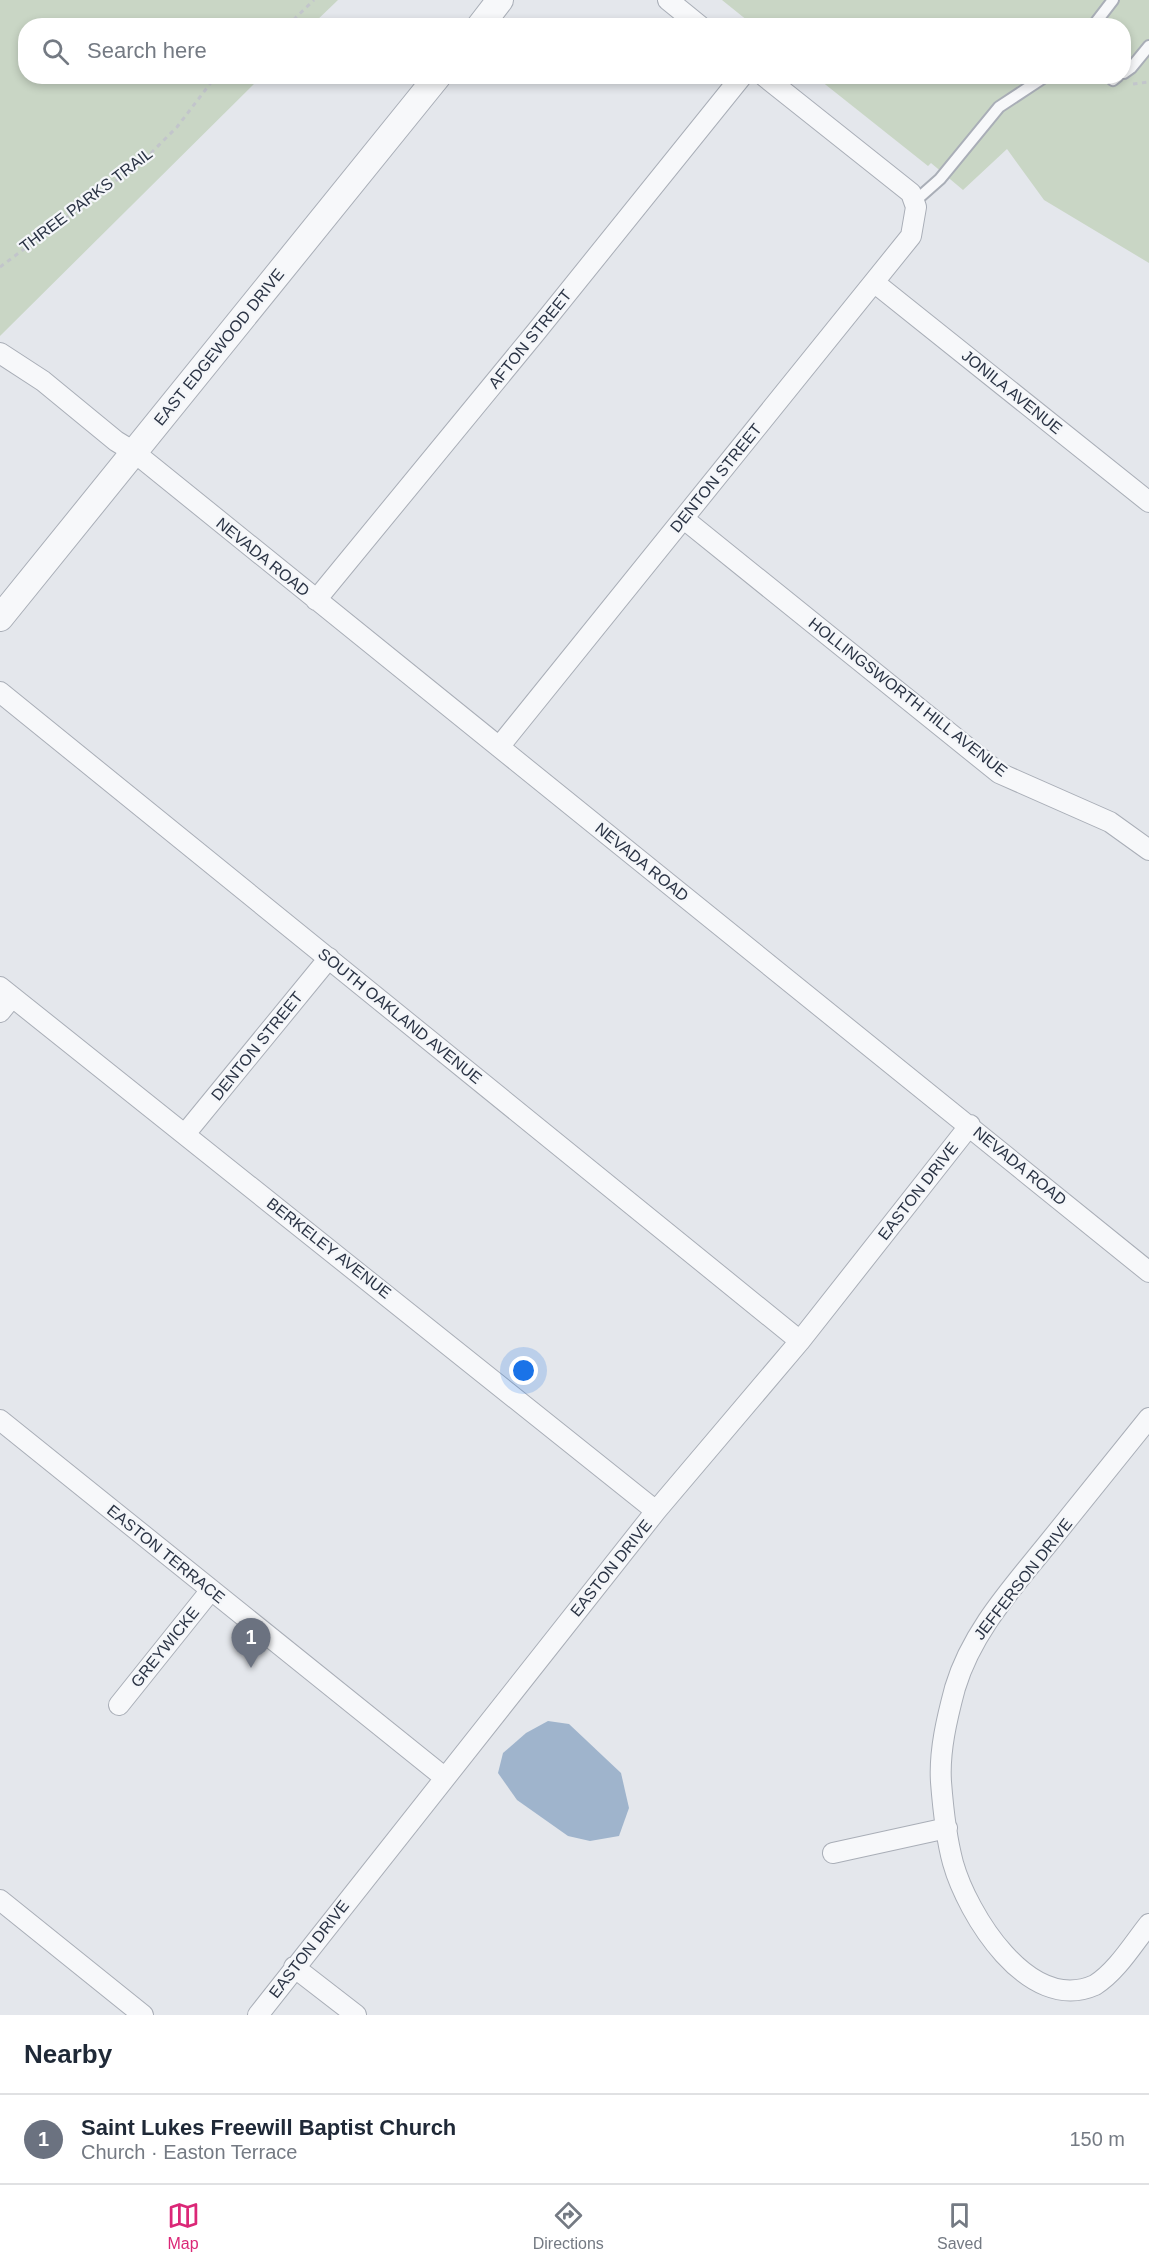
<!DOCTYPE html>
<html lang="en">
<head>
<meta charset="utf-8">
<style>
	:root { --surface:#fff; --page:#f6f6f7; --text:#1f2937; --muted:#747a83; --line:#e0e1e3; --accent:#db2777 }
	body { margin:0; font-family:Helvetica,sans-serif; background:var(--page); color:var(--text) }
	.you { position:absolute; left:524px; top:1371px; width:21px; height:21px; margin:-15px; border:4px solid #fff; border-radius:50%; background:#1a73e8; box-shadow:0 0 0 9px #1a73e833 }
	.badge { display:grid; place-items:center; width:39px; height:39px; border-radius:50%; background:var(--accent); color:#fff; font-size:20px; font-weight:700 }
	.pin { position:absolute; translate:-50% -50px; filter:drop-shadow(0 2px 3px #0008) }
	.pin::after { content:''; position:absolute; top:32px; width:21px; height:18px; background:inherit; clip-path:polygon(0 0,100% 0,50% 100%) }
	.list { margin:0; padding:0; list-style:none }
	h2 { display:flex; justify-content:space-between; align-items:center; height:78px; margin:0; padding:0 24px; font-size:26px }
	h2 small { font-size:20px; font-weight:400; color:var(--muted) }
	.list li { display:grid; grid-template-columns:39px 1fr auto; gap:18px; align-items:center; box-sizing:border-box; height:90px; padding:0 24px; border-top:2px solid var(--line) }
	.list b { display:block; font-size:22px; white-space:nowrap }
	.list p { margin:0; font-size:20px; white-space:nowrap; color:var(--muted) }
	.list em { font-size:20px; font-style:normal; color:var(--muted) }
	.icon { flex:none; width:33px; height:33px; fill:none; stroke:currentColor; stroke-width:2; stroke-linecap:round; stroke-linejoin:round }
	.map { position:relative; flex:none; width:1149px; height:2015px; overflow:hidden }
	.search { position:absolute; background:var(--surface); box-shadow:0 3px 9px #0003; left:18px; right:18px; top:18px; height:66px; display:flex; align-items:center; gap:15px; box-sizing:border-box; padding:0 21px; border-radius:24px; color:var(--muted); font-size:22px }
	.sheet { height:168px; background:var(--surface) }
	nav { display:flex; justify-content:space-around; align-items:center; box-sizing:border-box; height:84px; border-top:2px solid var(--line); background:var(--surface); font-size:16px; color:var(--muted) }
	nav a { display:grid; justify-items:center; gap:3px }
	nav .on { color:var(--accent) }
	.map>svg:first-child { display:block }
</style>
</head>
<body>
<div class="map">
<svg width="1149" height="2015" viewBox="0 0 1149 2015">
	<rect width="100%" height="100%" fill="#e4e7ec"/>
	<path fill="#c9d6c5" d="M 0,0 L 338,0 L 312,25 L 26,26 L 26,76 L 261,77 L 0,336 Z
		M 722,0 L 1149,0 L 1149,263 L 1044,200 L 1007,149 L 963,190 L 931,163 L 928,166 L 816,77 L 1124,76 L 1124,26 L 753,25 Z"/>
	<path fill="#9fb4cc" d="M 548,1721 L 569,1724 L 621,1773 L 629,1808 L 619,1836 L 590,1841 L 568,1836 L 517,1800 L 498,1773 L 503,1753 L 526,1733 Z"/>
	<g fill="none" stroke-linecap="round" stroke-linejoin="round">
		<defs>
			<path id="service" d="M 1093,26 L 1113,0
				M 1124,73 L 1131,68 L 1149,46
				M 1108,76 L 1113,80 L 1118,76
				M 914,202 L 940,179 L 999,107 L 1046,76"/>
			<path id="minor" d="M 668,0 L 700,26
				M 875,283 L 1149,502
				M 0,353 L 43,381 L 116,441 L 134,452 L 1149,1272
				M 684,519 L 999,773 L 1110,822 L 1149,850
				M 316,600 L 536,332 L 742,76
				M 0,692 L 800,1341
				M 499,747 L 911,236 L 916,207 L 911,193 L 764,76
				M 0,987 L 656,1511
				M 0,1012 L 12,997
				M 185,1134 L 329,958
				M 1149,1418 C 1116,1459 1083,1500 1050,1541 C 1013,1587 972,1631 955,1688 C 947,1718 939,1751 941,1782 C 943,1808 946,1837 953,1863 C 967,1913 1028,2015 1095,1985 C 1117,1971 1133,1944 1149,1924
				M 0,1420 L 444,1777
				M 119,1705 L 211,1590
				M 833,1853 L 947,1828
				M 0,1900 L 143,2015
				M 294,1967 L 356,2015
				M 258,2015 L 656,1511 L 800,1341 L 970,1125"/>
			<path id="tertiary" d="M 480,26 L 500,0
				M 0,618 L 438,76"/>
		</defs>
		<use href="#service" stroke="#a9aeb7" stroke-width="14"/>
		<use href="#minor" stroke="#a9aeb7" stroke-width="22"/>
		<use href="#tertiary" stroke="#a9aeb7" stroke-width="28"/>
		<path stroke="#c2c5cb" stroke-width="3" stroke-dasharray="4.5 4.5" stroke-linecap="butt" d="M 287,26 L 314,0
			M 1133,84 L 1149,82
			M 0,267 L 145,159 L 177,127 L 216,76"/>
		<use href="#service" stroke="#f7f8fa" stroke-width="10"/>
		<use href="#minor" stroke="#f7f8fa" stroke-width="20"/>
		<use href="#tertiary" stroke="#f7f8fa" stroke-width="26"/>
	</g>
	<g text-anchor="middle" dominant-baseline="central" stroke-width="4.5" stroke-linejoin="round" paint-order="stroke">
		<g font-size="16" fill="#2b3445" stroke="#f4f6f9">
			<text transform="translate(86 200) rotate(-37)">THREE PARKS TRAIL</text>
			<text transform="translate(530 339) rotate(-51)">AFTON STREET</text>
			<text transform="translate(219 347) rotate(-51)">EAST EDGEWOOD DRIVE</text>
			<text transform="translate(1012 392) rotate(39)">JONILA AVENUE</text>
			<text transform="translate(716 478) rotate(-51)">DENTON STREET</text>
			<text transform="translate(263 557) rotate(39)">NEVADA ROAD</text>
			<text transform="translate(908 697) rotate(38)">HOLLINGSWORTH HILL AVENUE</text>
			<text transform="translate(642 862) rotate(39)">NEVADA ROAD</text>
			<text transform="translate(400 1016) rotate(39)">SOUTH OAKLAND AVENUE</text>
			<text transform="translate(257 1046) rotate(-51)">DENTON STREET</text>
			<text transform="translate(1020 1166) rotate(39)">NEVADA ROAD</text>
			<text transform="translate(918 1191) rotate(-52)">EASTON DRIVE</text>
			<text transform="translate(329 1248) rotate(38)">BERKELEY AVENUE</text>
			<text transform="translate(166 1554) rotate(39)">EASTON TERRACE</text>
			<text transform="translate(611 1568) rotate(-51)">EASTON DRIVE</text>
			<text transform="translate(1023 1579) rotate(-52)">JEFFERSON DRIVE</text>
			<text transform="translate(165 1647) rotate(-51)">GREYWICKE</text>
			<text transform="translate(309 1949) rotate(-52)">EASTON DRIVE</text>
		</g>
	</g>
</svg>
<div class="you"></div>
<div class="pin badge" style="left:251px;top:1668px;background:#6b7280">1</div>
<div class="search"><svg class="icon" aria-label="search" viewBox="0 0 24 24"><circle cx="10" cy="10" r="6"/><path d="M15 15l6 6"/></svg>Search here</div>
</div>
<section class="sheet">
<h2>Nearby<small></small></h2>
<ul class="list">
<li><span class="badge" style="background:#6b7280">1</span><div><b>Saint Lukes Freewill Baptist Church</b><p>Church · Easton Terrace</p></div><em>150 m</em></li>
</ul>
</section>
<nav>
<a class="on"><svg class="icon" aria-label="map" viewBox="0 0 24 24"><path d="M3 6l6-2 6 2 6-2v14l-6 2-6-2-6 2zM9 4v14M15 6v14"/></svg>Map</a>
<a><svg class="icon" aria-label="directions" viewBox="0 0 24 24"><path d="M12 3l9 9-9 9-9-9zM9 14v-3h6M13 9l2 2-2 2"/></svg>Directions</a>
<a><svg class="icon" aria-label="saved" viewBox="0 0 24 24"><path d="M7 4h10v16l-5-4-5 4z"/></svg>Saved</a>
</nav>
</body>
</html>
